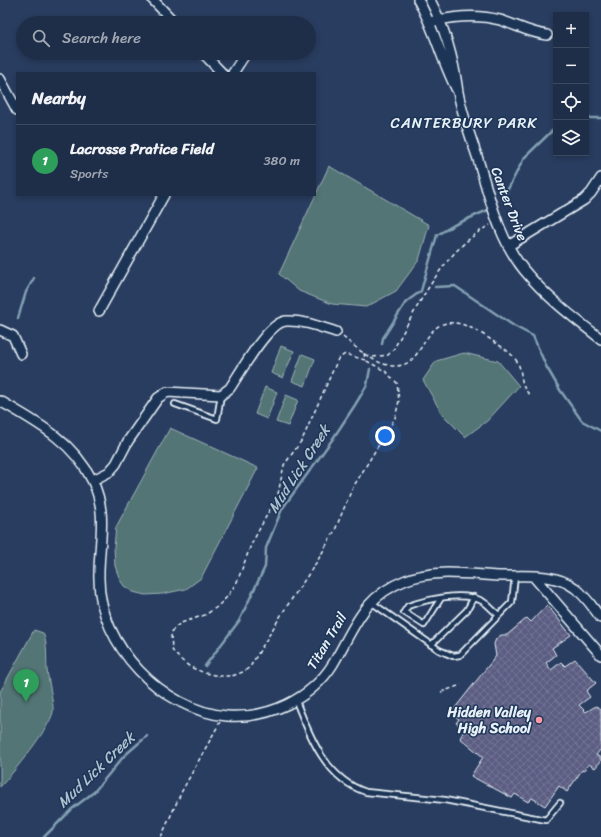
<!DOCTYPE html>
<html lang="en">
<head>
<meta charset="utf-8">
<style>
	:root { --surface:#1f2e48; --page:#2c3a52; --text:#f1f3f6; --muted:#a1a8b4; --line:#3c4a60; --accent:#ff9aa2 }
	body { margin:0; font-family:Sriracha,sans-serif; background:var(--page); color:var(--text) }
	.controls { position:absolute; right:12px; top:12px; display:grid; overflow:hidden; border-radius:0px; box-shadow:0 2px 6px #0003 }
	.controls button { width:36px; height:36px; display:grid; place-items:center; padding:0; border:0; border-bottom:1px solid var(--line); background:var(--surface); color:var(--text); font:20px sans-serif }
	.you { position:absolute; left:385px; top:436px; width:14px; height:14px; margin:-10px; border:3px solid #fff; border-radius:50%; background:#1a73e8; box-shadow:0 0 0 6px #1a73e833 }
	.badge { display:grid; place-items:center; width:26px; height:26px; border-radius:50%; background:var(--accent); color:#fff; font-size:13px; font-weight:700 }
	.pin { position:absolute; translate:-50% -33px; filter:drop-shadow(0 1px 2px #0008) }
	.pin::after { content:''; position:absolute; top:21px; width:14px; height:12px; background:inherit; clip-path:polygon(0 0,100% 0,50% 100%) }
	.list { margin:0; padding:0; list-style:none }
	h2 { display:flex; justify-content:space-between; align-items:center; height:52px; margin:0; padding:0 16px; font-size:17px }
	h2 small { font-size:13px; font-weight:400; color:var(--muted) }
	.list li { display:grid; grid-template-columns:26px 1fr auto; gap:12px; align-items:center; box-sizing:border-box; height:72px; padding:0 16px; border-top:1px solid var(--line) }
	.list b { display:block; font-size:15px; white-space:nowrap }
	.list p { margin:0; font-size:13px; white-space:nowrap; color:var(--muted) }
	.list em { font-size:13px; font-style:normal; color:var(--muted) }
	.icon { flex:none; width:22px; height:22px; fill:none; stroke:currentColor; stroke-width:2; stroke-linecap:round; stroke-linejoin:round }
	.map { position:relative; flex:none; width:601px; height:837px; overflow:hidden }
	.search { position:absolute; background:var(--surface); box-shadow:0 2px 6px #0003; left:16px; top:16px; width:300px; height:44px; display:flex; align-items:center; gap:10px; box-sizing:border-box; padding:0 14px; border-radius:22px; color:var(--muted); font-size:15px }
	.panel { position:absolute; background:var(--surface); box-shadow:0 2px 6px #0003; left:16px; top:72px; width:300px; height:124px; border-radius:0px }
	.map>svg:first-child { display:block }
</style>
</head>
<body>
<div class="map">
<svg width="601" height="837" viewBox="0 0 601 837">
	<defs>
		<pattern id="building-cross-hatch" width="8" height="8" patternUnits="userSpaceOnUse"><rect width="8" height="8" fill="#5b5d82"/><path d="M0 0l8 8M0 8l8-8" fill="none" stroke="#737594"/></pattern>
	</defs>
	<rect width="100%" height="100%" fill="#293d60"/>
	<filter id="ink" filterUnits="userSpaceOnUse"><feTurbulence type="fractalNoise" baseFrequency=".025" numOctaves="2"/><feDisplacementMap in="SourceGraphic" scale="8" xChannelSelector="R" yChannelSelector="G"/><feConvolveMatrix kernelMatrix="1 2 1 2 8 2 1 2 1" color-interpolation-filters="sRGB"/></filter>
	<g filter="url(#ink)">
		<path fill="#537575" stroke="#9eb3b6" d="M 329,166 L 429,225 L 419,260 L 396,291 L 366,307 L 332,304 L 299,291 L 279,274 Z
			M 281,346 L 294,351 L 283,378 L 271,373 Z
			M 464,353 L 498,361 L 519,386 L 487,421 L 465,437 L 442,414 L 423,380 L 436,361 Z
			M 302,354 L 315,359 L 305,386 L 292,381 Z
			M 265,387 L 277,392 L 267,419 L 255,414 Z
			M 286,395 L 298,400 L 288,426 L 276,422 Z
			M 170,428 L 258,468 L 201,578 L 186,589 L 162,594 L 145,595 L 133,592 L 124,586 L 120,580 L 115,566 L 114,547 L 116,527 Z
			M 34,630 L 43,633 C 48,644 46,658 47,670 C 48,679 54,704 53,712 C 50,728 12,774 0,787 L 0,692 Z"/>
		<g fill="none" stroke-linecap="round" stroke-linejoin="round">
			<path stroke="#82a0b2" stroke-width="2.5" d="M 586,118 L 601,118
				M 504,197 L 524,158 L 556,127
				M 435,287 L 455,286 L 514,326 L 533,336 L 546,366 L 560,390 L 582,421 L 601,431
				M 18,318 L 26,292 L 34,278
				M 382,344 L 383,338 L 406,302 L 421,291 L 437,235 L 454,225 L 488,210
				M 205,666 L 239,621 L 265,567 L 266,548 L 282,509 L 332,440 L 355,405 L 367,385 L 370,369
				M 44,837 L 72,809 L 94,792 L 124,756 L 147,736"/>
		</g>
		<path fill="url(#building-cross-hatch)" stroke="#e8f1f8" d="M 547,605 L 571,635 L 552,648 L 556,655 L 546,663 L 551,670 L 561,662 L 565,666 L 575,659 L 596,683 L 586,691 L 590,697 L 579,705 L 586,712 L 596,706 L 601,709 L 601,749 L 596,755 L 601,758 L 601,761 L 595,768 L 589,764 L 584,771 L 582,770 L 567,792 L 559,786 L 545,806 L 532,798 L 528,802 L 515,794 L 512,798 L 471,776 L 483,757 L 460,738 L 465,729 L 456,723 L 459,719 L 451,713 L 496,656 L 494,644 L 496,639 L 501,635 L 507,635 L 527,618 L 531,622 Z"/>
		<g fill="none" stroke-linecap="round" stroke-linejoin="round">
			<defs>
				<path id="service" d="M 175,404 L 217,419 L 221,395
					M 441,598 L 424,625 L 404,612 L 408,606 C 428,599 463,591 482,601 C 488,604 493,611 499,615
					M 371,602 L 439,650 L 453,656 L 460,655 L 512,602 L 515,576
					M 431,645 L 467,610 L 474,597
					M 296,701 C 310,737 326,779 366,792 L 445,800 L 546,820 L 560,803"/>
				<path id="minor" d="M 153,0 L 175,23
					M 418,0 C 435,29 442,63 458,92 C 454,61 445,28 430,0
					M 434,21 C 456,16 478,14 500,20 C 516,25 530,33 547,35
					M 203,53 L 222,73
					M 233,73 L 246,53
					M 0,79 L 17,110
					M 458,92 C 462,114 470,135 477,156 C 489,195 498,238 524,270 C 546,297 574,318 601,339
					M 508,246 L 584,200 L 591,193 L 601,178
					M 99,311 L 164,195
					M 0,330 L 13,336 L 21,354
					M 0,401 C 36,422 73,441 92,480 C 109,513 98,545 99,579 C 99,645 163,711 227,716 C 269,719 311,699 333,664 C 355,627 362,597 406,580 C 436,568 472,575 503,576 C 526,576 556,573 575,588 C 586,596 593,608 601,618
					M 93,480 L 109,472 L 116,464 L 128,441 L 158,398 L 167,392 L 221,395 L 230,388 C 240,373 268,322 286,321 C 303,320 320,327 336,332
					M 534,577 L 601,655"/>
			</defs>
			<use href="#service" stroke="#e8f1f8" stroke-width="8"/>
			<use href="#minor" stroke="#e8f1f8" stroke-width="12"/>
			<path stroke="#e8f1f8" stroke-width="1.5" stroke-dasharray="4 3" stroke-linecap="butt" d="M 343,337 C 357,348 376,366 395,366 C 434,367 417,285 497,344 C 504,348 511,353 516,360 C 524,371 518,385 530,395
				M 364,353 L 365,360 L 345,354 L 338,359 L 302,440 L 284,465 L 278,494 L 251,545 L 237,582 L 227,597 L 217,607 L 205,615 L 181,623 L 174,628 L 171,634 L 172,650 L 180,659 L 190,667 L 205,673 L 219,676 L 232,676 L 243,672 L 250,667 L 283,612 L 318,560 L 335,530 L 352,489 L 395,418 L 399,401 L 397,383 L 385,371 L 365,360
				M 373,357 L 388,355 L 393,350 C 419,305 442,251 490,225
				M 441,692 L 461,685
				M 161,837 L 182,791 L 220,722"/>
			<use href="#service" stroke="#1d3557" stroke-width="4.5"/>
			<use href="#minor" stroke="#1d3557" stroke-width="9"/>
		</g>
	</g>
	<circle fill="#ff9aa2" stroke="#1d3557" stroke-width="1.5" cx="539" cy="720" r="4"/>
	<g text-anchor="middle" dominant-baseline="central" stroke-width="3" stroke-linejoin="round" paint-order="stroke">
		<g font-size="14" fill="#e8f1f8" stroke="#1d3557">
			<text transform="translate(509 204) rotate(69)">Canter Drive</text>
			<text transform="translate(327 641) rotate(-59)">Titan Trail</text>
		</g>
		<g font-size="14" font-weight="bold" fill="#e8f1f8" stroke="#1d3557" text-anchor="end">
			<text x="531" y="712">Hidden Valley<tspan x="531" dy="16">High School</tspan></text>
		</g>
		<g font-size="15" letter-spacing="1" fill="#e8f1f8" stroke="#1d3557">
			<text x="464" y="123">CANTERBURY PARK</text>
		</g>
		<g font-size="15" font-style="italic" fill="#acc2cf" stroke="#1d3557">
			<text transform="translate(299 469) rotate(-57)">Mud Lick Creek</text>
			<text transform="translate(96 770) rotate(-44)">Mud Lick Creek</text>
		</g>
	</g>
</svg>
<div class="controls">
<button>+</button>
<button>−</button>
<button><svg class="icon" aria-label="locate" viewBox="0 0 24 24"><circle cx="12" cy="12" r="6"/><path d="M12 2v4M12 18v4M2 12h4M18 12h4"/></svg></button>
<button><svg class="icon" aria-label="layers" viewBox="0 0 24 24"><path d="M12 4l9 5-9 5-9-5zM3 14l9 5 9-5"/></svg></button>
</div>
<div class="you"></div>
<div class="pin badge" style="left:26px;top:702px;background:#2e9e5b">1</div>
<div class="search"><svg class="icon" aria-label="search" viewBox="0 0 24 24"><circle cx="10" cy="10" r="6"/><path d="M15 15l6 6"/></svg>Search here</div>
<section class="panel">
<h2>Nearby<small></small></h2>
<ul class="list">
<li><span class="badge" style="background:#2e9e5b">1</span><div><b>Lacrosse Pratice Field</b><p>Sports</p></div><em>380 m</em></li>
</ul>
</section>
</div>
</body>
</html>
